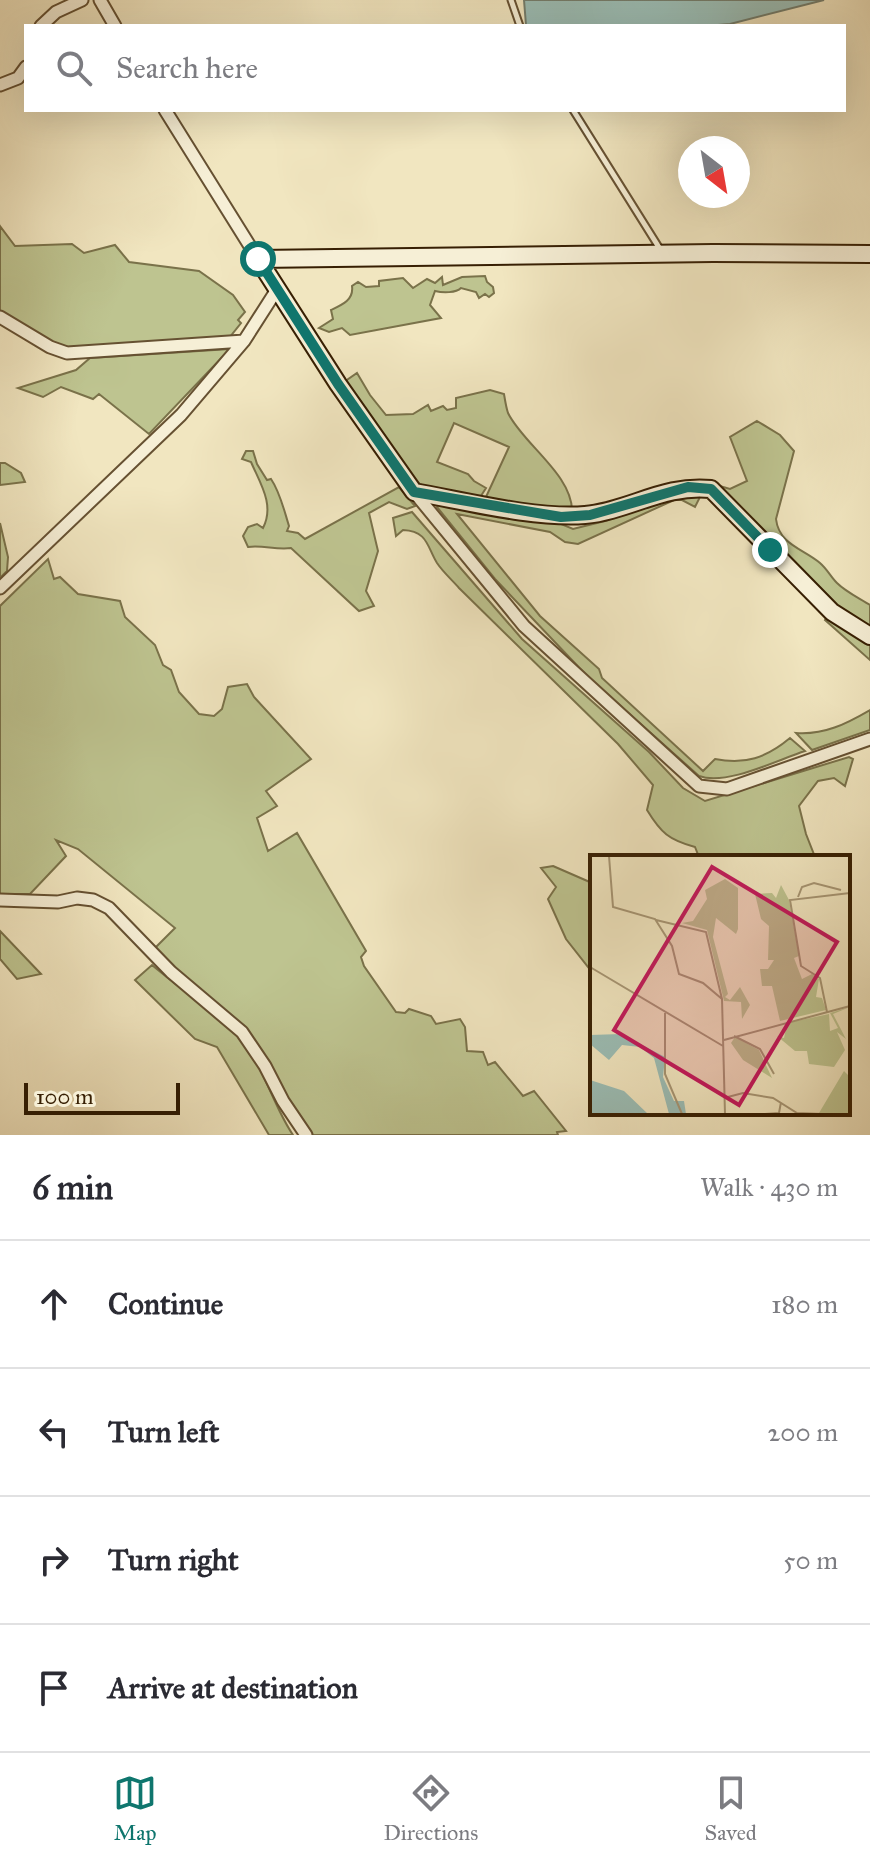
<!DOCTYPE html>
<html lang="en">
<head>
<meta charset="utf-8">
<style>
	:root { --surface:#fff; --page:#f7f7f7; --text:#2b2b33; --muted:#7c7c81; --line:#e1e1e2; --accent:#0f766e }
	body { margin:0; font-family:"IM FELL Great Primer",serif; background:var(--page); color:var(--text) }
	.compass { position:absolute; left:678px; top:136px; width:72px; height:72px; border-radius:50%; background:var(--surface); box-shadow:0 8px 32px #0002; rotate:149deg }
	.scale { position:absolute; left:24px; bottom:20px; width:156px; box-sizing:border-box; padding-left:8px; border:4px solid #371f03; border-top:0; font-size:22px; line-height:28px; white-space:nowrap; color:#371f03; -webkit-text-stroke:6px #f6efd6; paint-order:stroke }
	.stop { position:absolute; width:24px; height:24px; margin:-18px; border:6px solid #0f766e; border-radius:50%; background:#fff }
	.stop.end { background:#0f766e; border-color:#fff; box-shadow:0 2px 8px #0008 }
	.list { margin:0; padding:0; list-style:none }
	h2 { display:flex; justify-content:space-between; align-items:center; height:104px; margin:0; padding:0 32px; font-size:34px }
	h2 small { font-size:26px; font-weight:400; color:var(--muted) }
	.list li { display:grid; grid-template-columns:52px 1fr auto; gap:24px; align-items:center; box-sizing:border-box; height:128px; padding:0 32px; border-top:2px solid var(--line) }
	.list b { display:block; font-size:30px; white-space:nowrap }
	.list em { font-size:26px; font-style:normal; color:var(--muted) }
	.icon { flex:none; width:44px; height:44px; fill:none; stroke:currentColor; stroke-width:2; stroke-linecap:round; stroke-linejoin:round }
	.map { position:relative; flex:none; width:870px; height:1135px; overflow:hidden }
	.search { position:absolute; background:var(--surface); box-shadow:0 8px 32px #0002; left:24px; right:24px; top:24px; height:88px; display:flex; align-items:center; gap:20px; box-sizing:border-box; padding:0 28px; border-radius:0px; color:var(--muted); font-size:30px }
	.sheet { height:616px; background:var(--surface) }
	nav { display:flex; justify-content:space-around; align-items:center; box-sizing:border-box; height:112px; border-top:2px solid var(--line); background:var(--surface); font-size:22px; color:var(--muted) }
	nav a { display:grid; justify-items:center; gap:4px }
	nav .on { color:var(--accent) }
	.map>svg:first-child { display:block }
</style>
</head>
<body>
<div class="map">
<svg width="870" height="1135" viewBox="0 0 870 1135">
	<rect width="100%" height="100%" fill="#f1e6c0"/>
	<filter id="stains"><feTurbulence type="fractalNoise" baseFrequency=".0025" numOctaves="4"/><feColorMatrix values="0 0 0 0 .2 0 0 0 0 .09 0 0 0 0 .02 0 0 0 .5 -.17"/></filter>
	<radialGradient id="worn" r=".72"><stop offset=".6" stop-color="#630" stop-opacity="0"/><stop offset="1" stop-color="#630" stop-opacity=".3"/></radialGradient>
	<path fill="#bec490" stroke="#7a724a" stroke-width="2" d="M 0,226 L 15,246 L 72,244 L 84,253 L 115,245 L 129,262 L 199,271 L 233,295 L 245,312 L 238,320 L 241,323 L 229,338 L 69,348 L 51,344 L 0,312 Z
		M 485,276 L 487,282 L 493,287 L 494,293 L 489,297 L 485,294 L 479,298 L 476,292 L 461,288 C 456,293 443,293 435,291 L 430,305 L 441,318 L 350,335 L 342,328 L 329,332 L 319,328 L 333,319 L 331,310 C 342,305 354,300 352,286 L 358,282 L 366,287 L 379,286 L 379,281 L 403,278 L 413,288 L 427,279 L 435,283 L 442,277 L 443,285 L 462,277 Z
		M 230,349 L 149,434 L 99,394 L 93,399 L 61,387 L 43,397 L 18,388 L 76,370 L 90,358 Z
		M 357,373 L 370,395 L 386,415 L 413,414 L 428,405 L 431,411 L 443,406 L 447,410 L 456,408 L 456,398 L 490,390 L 504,394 C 505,400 506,407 508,413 C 523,444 573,475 572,512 L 488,500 L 486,497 L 509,447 L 454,423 L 437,462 L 468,474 L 474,481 L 486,488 L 479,499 L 427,488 L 416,482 L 344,382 Z
		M 757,421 L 780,435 L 794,451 L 776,519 C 779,545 804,549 820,563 C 827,569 831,577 837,583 C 846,592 859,598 870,605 L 870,629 L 837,610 L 719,492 L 720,486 L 730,489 L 747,481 L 730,437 Z
		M 246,451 L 253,451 L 257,464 L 267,480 L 271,479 C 280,492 284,510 289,526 L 287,531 L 298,533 L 305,539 L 399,487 L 415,506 L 407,509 L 389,502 L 369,513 L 378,551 L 366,591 L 374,606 L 359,611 L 291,548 C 276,550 263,545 248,547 L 243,536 L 248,527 L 257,524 L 263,528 C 275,505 260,483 251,462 L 242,459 Z
		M 0,463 L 5,463 L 21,473 L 25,482 L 0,485 Z
		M 678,494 L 701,495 L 695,507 L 682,500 L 674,500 L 578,544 L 565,542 L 550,532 L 457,514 L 540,616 L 599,669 L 602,678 L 703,771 L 715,759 C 745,765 766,758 790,738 L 805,751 C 777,760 727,786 699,776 L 589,678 L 495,579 L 437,507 L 439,500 L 554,521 L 573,529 L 605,521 Z
		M 412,512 L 522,639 L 649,752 L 683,788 L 705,801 L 849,757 L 853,759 L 845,786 L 834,778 L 818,781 L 799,806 L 806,834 L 815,857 L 699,857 L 695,847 C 669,840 661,833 647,810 L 653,785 L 618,744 L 459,588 C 452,580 443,572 437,563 C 427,547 428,531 403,530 L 396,536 L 393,518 Z
		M 0,523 L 8,557 L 7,571 L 0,578 Z
		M 48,559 L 54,579 L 60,577 L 78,594 L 120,601 L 125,617 L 155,645 L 163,665 L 171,670 L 179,692 L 199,714 L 214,716 L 222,709 L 228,687 L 247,684 L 254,697 L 311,759 L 266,791 L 277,806 L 257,818 L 268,851 L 297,833 L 366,951 L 361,957 L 364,966 L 396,1012 L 405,1013 L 409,1009 L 431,1016 L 436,1024 L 460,1019 L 465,1027 L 467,1051 L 483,1052 L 488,1065 L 495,1062 L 523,1096 L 534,1091 L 566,1131 L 557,1132 L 558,1135 L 313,1135 L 289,1100 L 252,1037 L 153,950 L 175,928 L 78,849 L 56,840 L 66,856 L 30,894 L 0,894 L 0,606 Z
		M 828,615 L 870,636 L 870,660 L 825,620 Z
		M 870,710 L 870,730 L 812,750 L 796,733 C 824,735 846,724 870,710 Z
		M 553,866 L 592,883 L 592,972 L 566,939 L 548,899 L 556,887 L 541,868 Z
		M 0,931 L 41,974 L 17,979 L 0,959 Z
		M 152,965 C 179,988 215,1011 239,1037 C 264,1065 272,1104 293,1135 L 269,1135 L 217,1047 L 195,1039 L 135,980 Z"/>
	<path fill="#9bbeb6" stroke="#737e6e" stroke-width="2" d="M 524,0 L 824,0 L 730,24 L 706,26 L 526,25 Z"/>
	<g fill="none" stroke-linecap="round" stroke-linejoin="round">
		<defs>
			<path id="lane" d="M 511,0 L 520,26
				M 573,110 L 660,249"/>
			<path id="street" d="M 100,0 L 115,26
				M 41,26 L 56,12 L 82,0
				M 0,85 L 18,78 L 26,67
				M 165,110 L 258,259
				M 0,317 L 50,347 L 67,353 L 244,341
				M 414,492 L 524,626 L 699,786 L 727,789 L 870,739
				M 0,588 L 181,415 L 244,341 L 276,291
				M 0,900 L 58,902 L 77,898 L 93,900 L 109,908 L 171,972 L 242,1032 L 265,1066 L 283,1101 L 306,1135"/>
			<path id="secondary" d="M 870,254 L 713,253 L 258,259 L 338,384 L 414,492 C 465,501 535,519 585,515 C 629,511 664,484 711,489 L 832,612 L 870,636"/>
		</defs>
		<use href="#lane" stroke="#665132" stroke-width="9"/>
		<use href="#street" stroke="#665132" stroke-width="15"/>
		<use href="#secondary" stroke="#371f03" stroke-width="20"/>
		<use href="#lane" stroke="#f6efd6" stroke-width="5"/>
		<use href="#street" stroke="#f6efd6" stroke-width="11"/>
		<use href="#secondary" stroke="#f6efd6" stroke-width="16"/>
	</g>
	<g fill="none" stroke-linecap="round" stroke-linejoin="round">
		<path stroke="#0f766e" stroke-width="10" d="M 258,259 L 338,384 L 414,492 L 561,517 L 590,515 L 688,487 L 711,489 L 770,550"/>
	</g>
	<g transform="translate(590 855)">
		<rect width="260" height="260" fill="#f1e6c0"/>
		<path d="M 135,24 L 148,33 L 148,74 L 146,79 L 126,63 L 123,82 L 138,139 L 135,142 L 140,145 L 150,132 L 160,150 L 152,164 L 151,147 L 134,146 L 117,75 L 92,68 L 103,66 L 117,44 L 115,35 ZM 191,30 L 199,45 L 209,101 L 204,103 L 212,124 L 222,119 L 229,124 L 226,142 L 232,143 L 236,155 L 190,166 L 182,131 L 172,131 L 170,114 L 178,114 L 184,105 L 178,105 L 179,71 L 171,64 L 165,39 L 182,38 L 186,43 ZM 260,152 L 243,159 L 256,184 L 247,177 L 255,195 L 244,212 L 219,209 L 217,196 L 205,196 L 187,181 L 194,183 L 197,168 L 239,159 L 240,176 L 248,173 L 240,158 ZM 145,182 L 169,195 L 182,223 L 153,205 L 141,188 ZM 254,216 L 260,222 L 260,258 L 229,258 Z" fill="#bec490"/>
		<path d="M 31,179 L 75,202 L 73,222 L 84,246 L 94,246 L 96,259 L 79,259 L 64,203 L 50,192 L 32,190 L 19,205 L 0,189 L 0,180 ZM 0,225 L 34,236 L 58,259 L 0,259 Z" fill="#9bbeb6"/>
		<path fill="none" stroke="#a79674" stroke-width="2" d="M 19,1 L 23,52 L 65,64 L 82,91 L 89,119 L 113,128 L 132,144 L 135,259M 208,42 L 212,32 L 224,28 L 251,35M 66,65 L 116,77 L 132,144M 0,112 L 133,191M 237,157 L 230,123 L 211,111 L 200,45 L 260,38M 75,158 L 75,219 L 92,259M 144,181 L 170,194 L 184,219M 134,185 L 260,151M 134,243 L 153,238 L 183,243 L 207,258 L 232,259M 175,259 L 189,258 L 191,247"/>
		<path fill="#c2185b" fill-opacity="0.15" stroke="#c2185b" stroke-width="4" d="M 122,12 L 247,87 L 149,250 L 24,175 Z"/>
		<rect width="260" height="260" fill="none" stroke="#371f03" stroke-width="4"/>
	</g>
	<rect width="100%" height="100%" filter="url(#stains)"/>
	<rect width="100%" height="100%" fill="url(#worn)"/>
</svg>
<svg class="compass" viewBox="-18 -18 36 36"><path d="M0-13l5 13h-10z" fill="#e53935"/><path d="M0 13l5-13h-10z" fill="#7c7c81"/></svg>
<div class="scale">100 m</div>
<div class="stop" style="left:258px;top:259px"></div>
<div class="stop end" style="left:770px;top:550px"></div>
<div class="search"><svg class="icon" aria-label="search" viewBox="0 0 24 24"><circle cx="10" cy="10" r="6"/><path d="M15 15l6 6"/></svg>Search here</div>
</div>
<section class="sheet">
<h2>6 min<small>Walk · 430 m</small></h2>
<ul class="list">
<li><svg class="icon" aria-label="ahead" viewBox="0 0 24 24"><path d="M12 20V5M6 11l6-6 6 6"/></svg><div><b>Continue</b></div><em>180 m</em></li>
<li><svg class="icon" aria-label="left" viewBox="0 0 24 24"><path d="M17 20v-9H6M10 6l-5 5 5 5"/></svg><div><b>Turn left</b></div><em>200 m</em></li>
<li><svg class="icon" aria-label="right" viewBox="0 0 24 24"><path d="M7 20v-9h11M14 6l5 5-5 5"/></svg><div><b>Turn right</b></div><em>50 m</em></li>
<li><svg class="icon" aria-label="arrive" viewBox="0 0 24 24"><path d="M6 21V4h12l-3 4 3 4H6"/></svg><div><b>Arrive at destination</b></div></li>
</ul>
</section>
<nav>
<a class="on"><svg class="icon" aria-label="map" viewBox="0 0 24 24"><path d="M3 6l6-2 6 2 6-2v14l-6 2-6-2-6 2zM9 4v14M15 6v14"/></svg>Map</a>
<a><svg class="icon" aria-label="directions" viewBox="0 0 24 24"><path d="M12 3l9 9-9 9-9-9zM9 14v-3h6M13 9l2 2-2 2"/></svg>Directions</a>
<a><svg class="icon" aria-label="saved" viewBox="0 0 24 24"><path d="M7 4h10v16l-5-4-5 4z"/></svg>Saved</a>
</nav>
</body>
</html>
